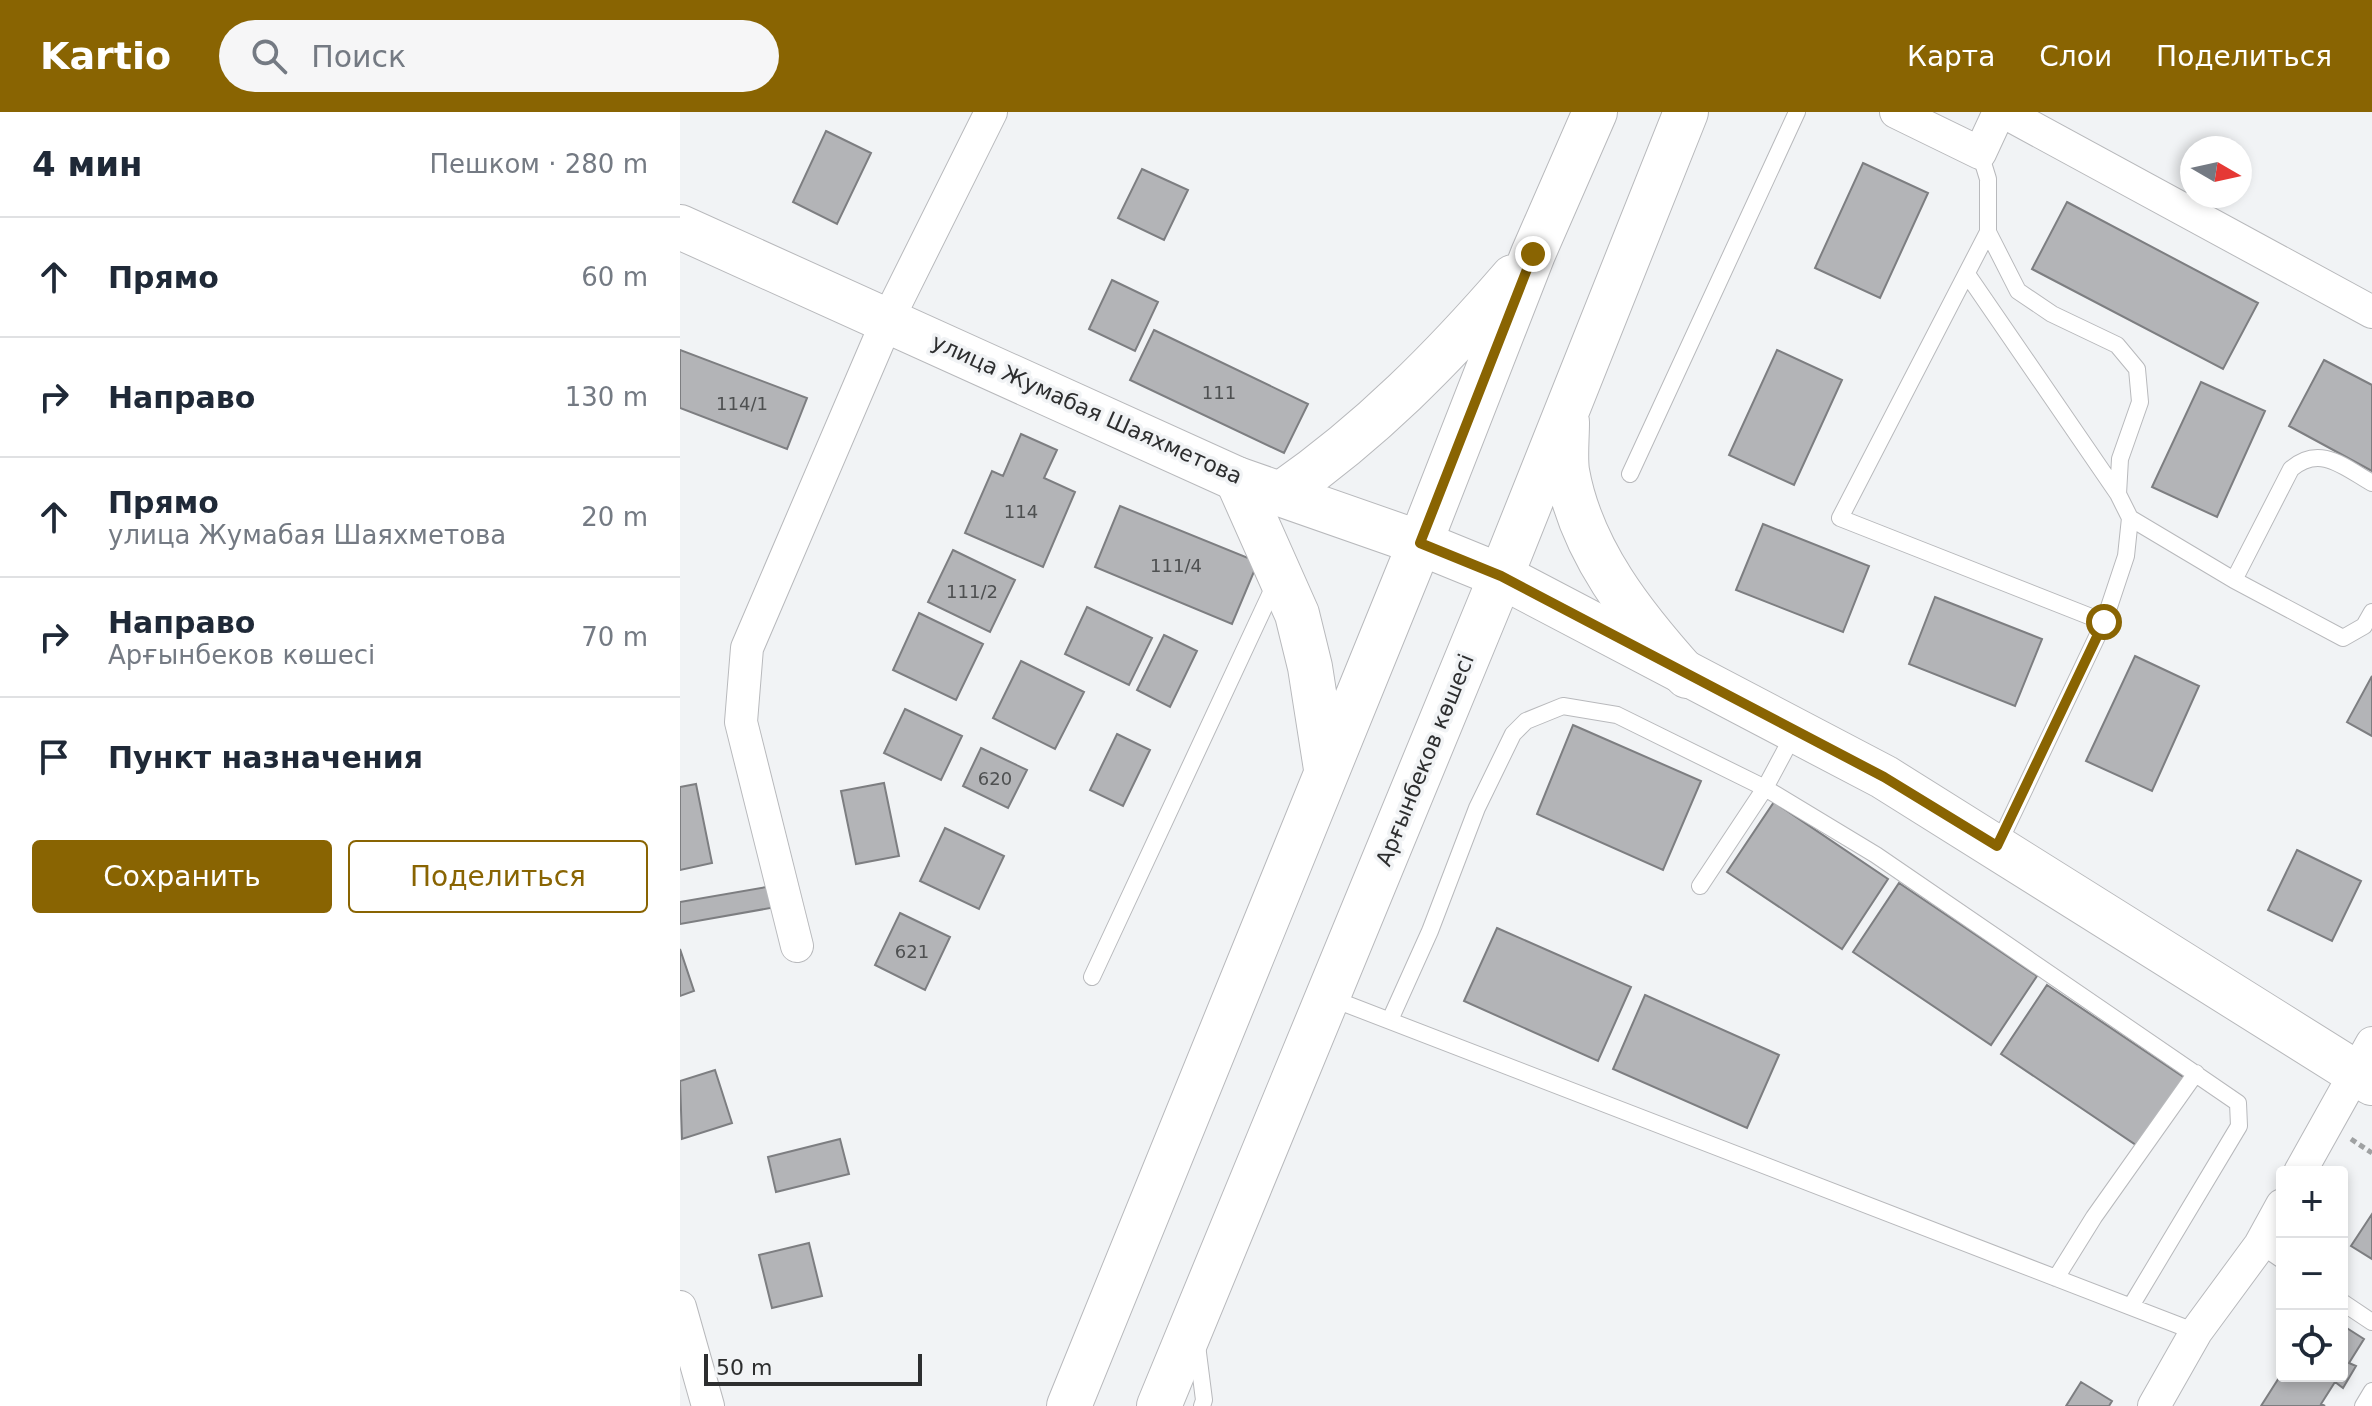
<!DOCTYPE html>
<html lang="ru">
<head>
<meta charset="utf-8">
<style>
	:root { --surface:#fff; --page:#f6f6f7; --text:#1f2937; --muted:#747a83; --line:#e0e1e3; --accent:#896402 }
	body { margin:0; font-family:"DejaVu Sans",sans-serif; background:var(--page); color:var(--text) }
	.controls { position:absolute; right:24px; bottom:24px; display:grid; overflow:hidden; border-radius:8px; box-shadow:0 4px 12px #0003 }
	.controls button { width:72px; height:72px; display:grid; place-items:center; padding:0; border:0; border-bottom:2px solid var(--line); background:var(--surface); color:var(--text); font:40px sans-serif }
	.compass { position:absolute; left:1500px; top:24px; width:72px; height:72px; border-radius:50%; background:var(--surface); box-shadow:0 4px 12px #0003; rotate:99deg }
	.scale { position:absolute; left:24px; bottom:20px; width:218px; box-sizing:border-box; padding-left:8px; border:4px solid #2d2e2f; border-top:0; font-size:22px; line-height:28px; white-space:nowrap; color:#2d2e2f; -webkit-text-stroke:6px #f1f3f5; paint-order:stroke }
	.stop { position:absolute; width:24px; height:24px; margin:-18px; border:6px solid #896402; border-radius:50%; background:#fff }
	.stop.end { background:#896402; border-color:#fff; box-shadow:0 2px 8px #0008 }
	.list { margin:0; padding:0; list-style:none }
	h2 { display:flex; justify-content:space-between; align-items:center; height:104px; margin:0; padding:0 32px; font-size:34px }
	h2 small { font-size:26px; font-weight:400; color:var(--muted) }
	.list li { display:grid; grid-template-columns:52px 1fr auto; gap:24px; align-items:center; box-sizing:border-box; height:120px; padding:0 32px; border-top:2px solid var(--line) }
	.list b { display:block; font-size:30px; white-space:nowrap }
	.list p { margin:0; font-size:26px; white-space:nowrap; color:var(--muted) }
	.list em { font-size:26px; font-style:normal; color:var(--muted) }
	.actions { display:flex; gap:16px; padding:24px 32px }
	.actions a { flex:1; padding:18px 0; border:2px solid var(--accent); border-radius:8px; text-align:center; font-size:28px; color:var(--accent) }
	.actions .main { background:var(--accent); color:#fff }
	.icon { flex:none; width:44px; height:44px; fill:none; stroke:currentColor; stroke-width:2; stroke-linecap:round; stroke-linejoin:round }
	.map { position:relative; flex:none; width:1692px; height:1294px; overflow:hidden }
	header { display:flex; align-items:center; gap:48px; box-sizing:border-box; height:112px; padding:0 40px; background:var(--accent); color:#fff }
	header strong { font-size:38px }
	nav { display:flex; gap:44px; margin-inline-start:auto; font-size:28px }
	.search { width:560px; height:72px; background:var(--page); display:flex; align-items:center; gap:20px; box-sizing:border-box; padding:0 28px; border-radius:44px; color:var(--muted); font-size:30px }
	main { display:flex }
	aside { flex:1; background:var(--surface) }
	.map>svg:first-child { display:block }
</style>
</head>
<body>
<header>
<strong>Kartio</strong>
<div class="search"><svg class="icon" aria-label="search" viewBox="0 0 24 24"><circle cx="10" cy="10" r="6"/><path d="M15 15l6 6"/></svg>Поиск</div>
<nav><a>Карта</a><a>Слои</a><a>Поделиться</a></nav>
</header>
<main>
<aside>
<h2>4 мин<small>Пешком · 280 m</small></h2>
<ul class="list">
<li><svg class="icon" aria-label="ahead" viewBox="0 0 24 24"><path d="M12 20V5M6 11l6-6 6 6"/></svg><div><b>Прямо</b></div><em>60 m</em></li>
<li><svg class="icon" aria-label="right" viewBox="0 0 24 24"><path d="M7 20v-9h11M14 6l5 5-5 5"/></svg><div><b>Направо</b></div><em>130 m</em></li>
<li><svg class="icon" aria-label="ahead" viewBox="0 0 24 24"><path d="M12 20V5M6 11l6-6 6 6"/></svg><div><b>Прямо</b><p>улица Жумабая Шаяхметова</p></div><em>20 m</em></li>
<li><svg class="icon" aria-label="right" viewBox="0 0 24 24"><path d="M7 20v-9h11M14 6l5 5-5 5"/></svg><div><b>Направо</b><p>Арғынбеков көшесі</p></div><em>70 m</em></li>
<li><svg class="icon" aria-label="arrive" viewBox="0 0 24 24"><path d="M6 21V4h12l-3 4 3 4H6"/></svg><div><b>Пункт назначения</b></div></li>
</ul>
<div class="actions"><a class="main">Сохранить</a><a>Поделиться</a></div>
</aside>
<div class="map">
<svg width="1692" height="1294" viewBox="0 0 1692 1294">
	<rect width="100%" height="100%" fill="#f1f3f5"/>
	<path fill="#b3b4b7" stroke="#7d7e81" stroke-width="2" d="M 146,19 L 191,41 L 157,112 L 113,90 Z
		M 1183,51 L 1248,81 L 1200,186 L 1135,156 Z
		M 462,57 L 508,78 L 484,128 L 438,106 Z
		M 1387,90 L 1578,191 L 1543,257 L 1352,157 Z
		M 432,168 L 478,190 L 455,239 L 409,217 Z
		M 474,218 L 628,292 L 604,341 L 450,268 Z
		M 0,238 L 127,286 L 107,337 L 0,296 Z
		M 1097,238 L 1162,268 L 1114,373 L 1049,343 Z
		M 1644,248 L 1692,273 L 1692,359 L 1609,314 Z
		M 1521,270 L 1585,299 L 1537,405 L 1472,375 Z
		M 341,322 L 377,338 L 364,366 L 395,380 L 363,455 L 285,421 L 312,359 L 323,364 Z
		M 440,394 L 578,450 L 552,512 L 415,455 Z
		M 1083,412 L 1189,454 L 1163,520 L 1056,478 Z
		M 273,438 L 335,468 L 310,520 L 248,490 Z
		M 1255,485 L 1362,527 L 1335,594 L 1229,552 Z
		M 407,495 L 472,526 L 449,573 L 385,542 Z
		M 239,501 L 303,532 L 276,588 L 213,558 Z
		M 484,523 L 517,539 L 490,595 L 457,578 Z
		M 1455,544 L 1519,574 L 1472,679 L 1406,649 Z
		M 341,549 L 404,580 L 375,637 L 313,606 Z
		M 1692,564 L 1692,624 L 1667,610 Z
		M 225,597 L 282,624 L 261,668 L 204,641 Z
		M 893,613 L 1021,669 L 983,758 L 857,702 Z
		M 437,622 L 470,638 L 443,694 L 410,678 Z
		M 301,636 L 347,658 L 328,696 L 283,674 Z
		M 204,671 L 219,744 L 176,752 L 161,679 Z
		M 16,672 L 32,751 L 0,758 L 0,675 Z
		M 1094,690 L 1208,767 L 1162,837 L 1047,760 Z
		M 265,716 L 324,744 L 299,797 L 240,769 Z
		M 1617,738 L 1681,769 L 1652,829 L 1588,798 Z
		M 1219,771 L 1357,864 L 1311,933 L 1173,840 Z
		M 92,774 L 96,795 L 0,812 L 0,790 Z
		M 220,801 L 270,825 L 245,878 L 195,853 Z
		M 817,816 L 951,875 L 918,949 L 784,889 Z
		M 0,837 L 14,879 L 0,884 Z
		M 1367,873 L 1505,966 L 1459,1035 L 1321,942 Z
		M 965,883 L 1099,943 L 1067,1016 L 933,957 Z
		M 35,958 L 52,1011 L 2,1027 L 0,969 Z
		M 160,1027 L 169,1062 L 96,1080 L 88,1045 Z
		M 1692,1102 L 1692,1147 L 1671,1134 Z
		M 129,1131 L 142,1184 L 92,1196 L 79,1143 Z
		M 1662,1213 L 1684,1227 L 1669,1251 L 1676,1254 L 1663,1276 L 1655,1270 L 1641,1292 L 1645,1294 L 1581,1294 L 1602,1261 L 1662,1264 Z
		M 1401,1270 L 1432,1289 L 1429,1294 L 1386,1294 Z"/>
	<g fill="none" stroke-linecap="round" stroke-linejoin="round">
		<defs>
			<path id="lane" d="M 1300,41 L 1308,67 L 1308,120 L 1160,406 L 1424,510 L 1318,733
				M 1308,120 L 1338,179 L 1372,202 L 1437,233 L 1457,257 L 1460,290 L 1440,347 L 1438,382 L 1450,406 L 1554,468 L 1663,526 L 1684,514 L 1692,500
				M 1287,162 L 1438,382
				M 950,362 L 1117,0
				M 1554,468 L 1611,357 C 1640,332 1664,355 1692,371
				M 1424,510 L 1446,444 L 1450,406
				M 1020,774 L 1085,676 L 1115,620
				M 412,865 L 595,472
				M 648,885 L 1516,1220
				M 710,908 L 750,819 L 797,696 L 833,622 L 846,609 L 883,594 L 937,603 L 1085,676 L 1196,743 L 1558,991 L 1559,1014 L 1451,1194
				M 1580,1133 L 1602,1148
				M 1376,1166 L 1414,1105 L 1516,961
				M 1662,1190 L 1692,1210
				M 517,1233 L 524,1288 L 522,1294
				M 1683,1294 L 1692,1279"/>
			<path id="street" d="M 1216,0 L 1300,41 L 1319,0
				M 1324,0 L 1692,200
				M 117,834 L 61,610 L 67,536 L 208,207 L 311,0
				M 1620,1060 L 1692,931
				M 0,1195 L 28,1294
				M 1474,1294 L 1516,1220 L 1580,1133 L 1602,1093"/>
			<path id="secondary" d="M 0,115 L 557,367 L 740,431 L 821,464 L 1204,665 L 1692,971"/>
			<path id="primary" d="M 887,310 C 887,326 885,344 887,359 C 901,439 954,505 1007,564
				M 557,367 L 617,502 L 630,555 L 646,657
				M 602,381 C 690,320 763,246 833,165
				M 389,1294 L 740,431 L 853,142 L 915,0
				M 479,1294 L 821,464 L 1006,0"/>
		</defs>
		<use href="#lane" stroke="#b8b9bc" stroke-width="18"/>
		<use href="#street" stroke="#b8b9bc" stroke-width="34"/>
		<use href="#secondary" stroke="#b8b9bc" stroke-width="46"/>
		<use href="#primary" stroke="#b8b9bc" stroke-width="46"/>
		<path stroke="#9fa1a2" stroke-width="5" stroke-dasharray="6 4" stroke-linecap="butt" d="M 1671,1027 L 1692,1041"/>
		<use href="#lane" stroke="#fff" stroke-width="16"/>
		<use href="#street" stroke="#fff" stroke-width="32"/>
		<use href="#secondary" stroke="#fff" stroke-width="44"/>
		<use href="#primary" stroke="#fff" stroke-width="44"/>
	</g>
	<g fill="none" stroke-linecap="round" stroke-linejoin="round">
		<path stroke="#896402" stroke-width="10" d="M 853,142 L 740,431 L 821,464 L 1204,665 L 1317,734 L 1424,510"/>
	</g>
	<g text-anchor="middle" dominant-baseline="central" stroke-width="7" stroke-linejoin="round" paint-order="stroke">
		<g font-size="18" fill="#4e5051">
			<text x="539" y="280">111</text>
			<text x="62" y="291">114/1</text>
			<text x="341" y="399">114</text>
			<text x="496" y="453">111/4</text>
			<text x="292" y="479">111/2</text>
			<text x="315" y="666">620</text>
			<text x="232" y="839">621</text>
		</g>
		<g font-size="22" fill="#2d2e2f" stroke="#f1f3f5">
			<text transform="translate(407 297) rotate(24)">улица Жумабая Шаяхметова</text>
			<text transform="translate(745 648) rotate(-68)">Арғынбеков көшесі</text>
		</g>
	</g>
</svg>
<div class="controls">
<button>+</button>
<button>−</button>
<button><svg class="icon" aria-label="locate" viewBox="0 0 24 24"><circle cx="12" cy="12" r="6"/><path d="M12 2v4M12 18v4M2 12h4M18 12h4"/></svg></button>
</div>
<svg class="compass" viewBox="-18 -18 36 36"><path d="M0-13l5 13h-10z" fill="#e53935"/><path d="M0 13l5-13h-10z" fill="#747a83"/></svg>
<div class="scale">50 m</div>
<div class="stop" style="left:1424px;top:510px"></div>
<div class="stop end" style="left:853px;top:142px"></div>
</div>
</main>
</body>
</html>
